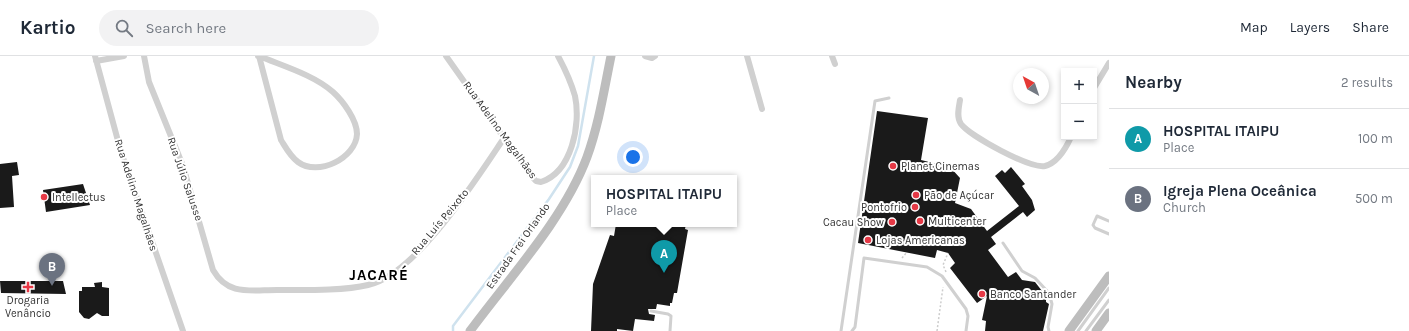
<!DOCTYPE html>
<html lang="en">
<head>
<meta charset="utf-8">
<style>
	:root { --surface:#fff; --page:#f2f2f3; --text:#1f2937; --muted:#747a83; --line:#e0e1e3; --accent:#2563eb }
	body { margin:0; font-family:Karla,sans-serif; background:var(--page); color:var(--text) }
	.controls { position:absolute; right:12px; top:12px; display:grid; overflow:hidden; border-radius:0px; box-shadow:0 2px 6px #0003 }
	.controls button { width:36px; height:36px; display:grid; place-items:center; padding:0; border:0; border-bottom:1px solid var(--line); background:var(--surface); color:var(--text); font:20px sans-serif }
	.compass { position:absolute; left:1013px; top:12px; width:36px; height:36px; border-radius:50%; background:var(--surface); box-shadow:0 2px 6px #0003; rotate:320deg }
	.you { position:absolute; left:633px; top:101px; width:14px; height:14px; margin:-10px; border:3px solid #fff; border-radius:50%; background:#1a73e8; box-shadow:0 0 0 6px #1a73e833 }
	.badge { display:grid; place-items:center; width:26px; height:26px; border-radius:50%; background:var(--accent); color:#fff; font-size:13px; font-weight:700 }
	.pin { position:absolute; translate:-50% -33px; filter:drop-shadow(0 1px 2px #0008) }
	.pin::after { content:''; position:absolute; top:21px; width:14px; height:12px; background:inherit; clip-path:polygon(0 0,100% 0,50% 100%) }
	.popup { position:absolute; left:591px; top:119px; width:146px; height:52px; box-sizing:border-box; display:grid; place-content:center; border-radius:0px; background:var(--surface); filter:drop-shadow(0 1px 3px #0005); font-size:13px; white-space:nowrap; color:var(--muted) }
	.popup b { font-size:15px; color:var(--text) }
	.popup::after { content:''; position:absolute; left:50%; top:100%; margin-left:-8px; border:8px solid transparent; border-top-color:var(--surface) }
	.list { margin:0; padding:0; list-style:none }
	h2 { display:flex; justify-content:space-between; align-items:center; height:52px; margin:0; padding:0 16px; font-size:17px }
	h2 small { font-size:13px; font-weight:400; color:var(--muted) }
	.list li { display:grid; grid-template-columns:26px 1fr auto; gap:12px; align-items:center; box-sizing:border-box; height:60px; padding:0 16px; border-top:1px solid var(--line) }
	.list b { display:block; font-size:15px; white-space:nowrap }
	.list p { margin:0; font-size:13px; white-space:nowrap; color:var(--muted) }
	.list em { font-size:13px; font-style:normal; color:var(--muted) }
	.icon { flex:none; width:22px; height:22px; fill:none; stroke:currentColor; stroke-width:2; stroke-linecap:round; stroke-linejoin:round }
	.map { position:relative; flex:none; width:1109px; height:275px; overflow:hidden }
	header { display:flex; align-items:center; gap:24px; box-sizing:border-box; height:56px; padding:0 20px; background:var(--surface); border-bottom:1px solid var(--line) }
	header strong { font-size:19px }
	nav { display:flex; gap:22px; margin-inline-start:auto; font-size:14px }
	.search { width:280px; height:36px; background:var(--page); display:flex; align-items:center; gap:10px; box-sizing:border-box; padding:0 14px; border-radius:22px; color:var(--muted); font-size:15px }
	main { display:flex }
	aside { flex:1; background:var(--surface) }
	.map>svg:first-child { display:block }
</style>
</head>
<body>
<header>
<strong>Kartio</strong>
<div class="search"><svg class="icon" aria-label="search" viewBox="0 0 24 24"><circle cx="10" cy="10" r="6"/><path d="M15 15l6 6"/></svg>Search here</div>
<nav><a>Map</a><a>Layers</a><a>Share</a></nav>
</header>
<main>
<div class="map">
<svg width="1109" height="275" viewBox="0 0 1109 275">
	<rect width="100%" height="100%" fill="#fff"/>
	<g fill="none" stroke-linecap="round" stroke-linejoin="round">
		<path stroke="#cfe2ee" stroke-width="2.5" d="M 453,275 L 453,270 L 549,143 L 570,111 L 578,90 L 594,0"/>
	</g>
	<path fill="#1a1a1a" d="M 877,55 L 928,62 L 921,104 L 950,111 L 960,122 L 955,147 L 971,153 L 987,175 L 1019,150 L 995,120 L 1002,114 L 1005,117 L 1011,111 L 1025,128 L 1022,130 L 1032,144 L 1035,154 L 1027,161 L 1023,156 L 991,181 L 996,188 L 988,194 L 1008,221 L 1016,216 L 1022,224 L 1035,226 L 1046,240 L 1046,246 L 1049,248 L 1043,275 L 985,275 L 986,265 L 982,264 L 987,240 L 977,247 L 950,212 L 955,207 L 948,197 L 937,194 L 935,202 L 858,187 Z
		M 17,106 L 19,119 L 12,120 L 14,151 L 0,152 L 0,108 Z
		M 83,128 L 90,149 L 46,156 L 43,134 Z
		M 616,168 L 655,170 L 658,168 L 686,168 L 685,173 L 688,174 L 677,237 L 674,237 L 672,247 L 670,247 L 670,250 L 657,248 L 656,253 L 648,253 L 649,258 L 655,259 L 654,265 L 635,263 L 633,275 L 617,273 L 617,275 L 591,275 L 593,228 L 610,179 L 614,180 Z
		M 0,225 L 63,225 L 66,238 L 1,237 Z
		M 102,226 L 102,231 L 109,232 L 109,260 L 102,260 L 97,257 L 89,263 L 84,262 L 79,256 L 79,235 L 82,235 L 82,231 L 95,231 L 94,227 Z"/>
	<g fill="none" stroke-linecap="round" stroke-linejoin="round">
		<path stroke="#cdcdcd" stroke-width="1.5" stroke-dasharray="2 2" stroke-linecap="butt" d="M 902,202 L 907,196
			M 946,216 L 943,209 L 948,197
			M 937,275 L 943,231"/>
		<path stroke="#d0d0d0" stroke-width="3" d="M 1109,165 L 1097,160 L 1093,169 L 1095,172 L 1109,178
			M 1003,187 L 1022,215 L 1035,222 L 1049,237 L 1052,248 L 1048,271 L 1049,275
			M 651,255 L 668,258 L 671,260 L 670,275
			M 841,275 L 875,45 L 889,42
			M 852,275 L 855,271 L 864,202 L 927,211 L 942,220 L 966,253 L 968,260 L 966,275
			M 1078,275 L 1109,232
			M 1086,275 L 1109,244"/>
		<path stroke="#d0d0d0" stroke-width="6" d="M 95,0 L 121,96 L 183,275
			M 144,0 L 149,26 L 183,110 L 213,214 C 228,240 250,234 277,234 C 303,234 344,235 368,229 C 416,219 477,122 504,82
			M 258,0 L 259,0 C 283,10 314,19 333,36 C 343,45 357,64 357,78 C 356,102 318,121 298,106 C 290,100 286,92 281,84 L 259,0
			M 446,0 L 531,120 L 536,125 L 541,126 C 572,116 581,68 575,40 C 571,26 565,13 558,0
			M 645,0 L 652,2 L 655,0
			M 747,0 L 762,53
			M 832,0 L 835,8
			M 96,5 L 124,0
			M 1094,32 L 1109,7
			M 960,44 C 959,51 956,61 961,68 C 970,80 1030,113 1045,110 C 1057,107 1066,92 1071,81"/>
		<path stroke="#bdbdbd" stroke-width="9" d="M 470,275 C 509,222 564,163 587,101 C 599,68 604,34 611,0
			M 1069,275 L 1109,220
			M 1096,275 L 1109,257"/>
	</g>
	<g fill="#e63946" stroke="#fff" stroke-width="1.5">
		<circle cx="893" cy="110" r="4"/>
		<circle cx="916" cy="139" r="4"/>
		<circle cx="44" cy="141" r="4"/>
		<circle cx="915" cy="151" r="4"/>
		<circle cx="920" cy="165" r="4"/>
		<circle cx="892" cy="166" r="4"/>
		<circle cx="868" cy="184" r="4"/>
		<path d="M26 225h4v4h4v4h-4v4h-4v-4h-4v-4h4z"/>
		<circle cx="982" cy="238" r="4"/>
	</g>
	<g text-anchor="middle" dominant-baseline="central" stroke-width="4" stroke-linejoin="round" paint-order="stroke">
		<g font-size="11" fill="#333" stroke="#fff">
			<text transform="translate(500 74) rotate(54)">Rua Adelino Magalhães</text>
			<text transform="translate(185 123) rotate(71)">Rua Júlio Salusse</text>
			<text transform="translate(136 139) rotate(72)">Rua Adelino Magalhães</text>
			<text transform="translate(440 166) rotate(-50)">Rua Luís Peixoto</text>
			<text transform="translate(518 190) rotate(-55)">Estrada Frei Orlando</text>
		</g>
		<g font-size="11" fill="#333" stroke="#fff" text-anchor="start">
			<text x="901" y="110">Planet Cinemas</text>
			<text x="924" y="139">Pão de Açúcar</text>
			<text x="52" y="141">Intellectus</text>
			<text x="907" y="151" text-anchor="end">Pontofrio</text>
			<text x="928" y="165">Multicenter</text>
			<text x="884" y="166" text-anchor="end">Cacau Show</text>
			<text x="876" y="184">Lojas Americanas</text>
			<text x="990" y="238">Banco Santander</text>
			<text x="28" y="244" text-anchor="middle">Drogaria<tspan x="28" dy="13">Venâncio</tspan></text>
		</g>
		<g font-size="15" font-weight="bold" letter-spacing="1" fill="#000" stroke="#fff">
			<text x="379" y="219">JACARÉ</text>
		</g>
	</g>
</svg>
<div class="controls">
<button>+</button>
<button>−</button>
</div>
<svg class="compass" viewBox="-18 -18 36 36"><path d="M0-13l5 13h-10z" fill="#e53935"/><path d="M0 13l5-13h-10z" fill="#747a83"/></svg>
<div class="you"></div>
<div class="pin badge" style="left:664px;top:217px;background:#0f9aa8">A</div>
<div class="popup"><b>HOSPITAL ITAIPU</b>Place</div>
<div class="pin badge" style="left:52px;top:230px;background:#6b7280">B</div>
</div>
<aside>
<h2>Nearby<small>2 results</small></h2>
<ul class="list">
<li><span class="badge" style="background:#0f9aa8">A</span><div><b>HOSPITAL ITAIPU</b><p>Place</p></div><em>100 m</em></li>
<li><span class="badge" style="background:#6b7280">B</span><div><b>Igreja Plena Oceânica</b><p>Church</p></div><em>500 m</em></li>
</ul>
</aside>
</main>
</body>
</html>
